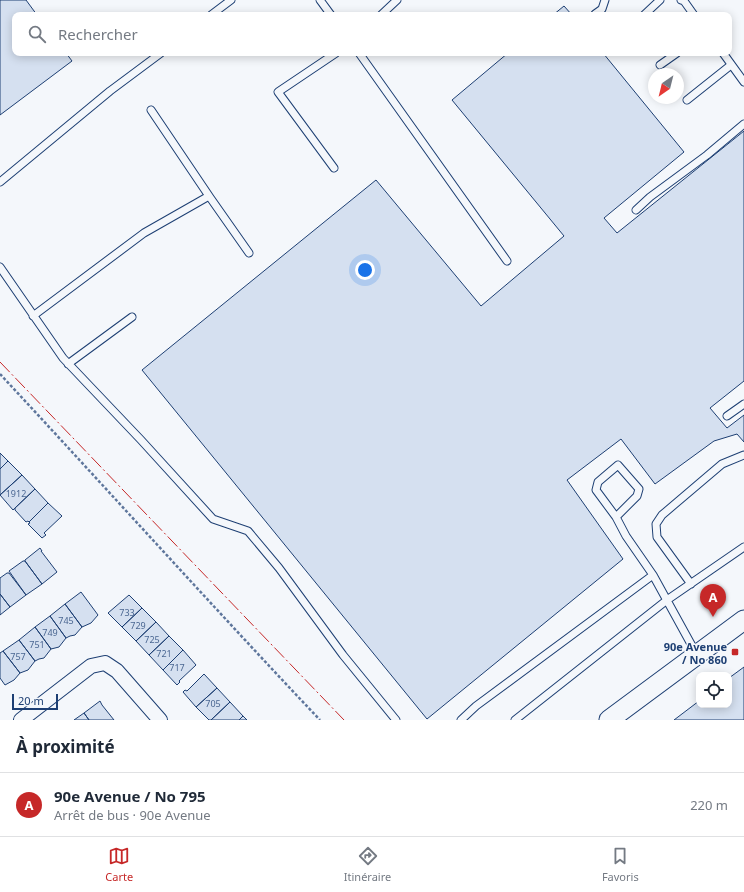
<!DOCTYPE html>
<html lang="fr">
<head>
<meta charset="utf-8">
<style>
	:root { --surface:#fff; --page:#f2f2f3; --text:#1f2937; --muted:#747a83; --line:#e0e1e3; --accent:#c62828 }
	body { margin:0; font-family:"Noto Sans",sans-serif; background:var(--page); color:var(--text) }
	.controls { position:absolute; right:12px; bottom:12px; display:grid; overflow:hidden; border-radius:8px; box-shadow:0 2px 10px #0003 }
	.controls button { width:36px; height:36px; display:grid; place-items:center; padding:0; border:0; border-bottom:1px solid var(--line); background:var(--surface); color:var(--text); font:20px sans-serif }
	.compass { position:absolute; left:648px; top:68px; width:36px; height:36px; border-radius:50%; background:var(--surface); box-shadow:0 2px 10px #0003; rotate:215deg }
	.scale { position:absolute; left:12px; bottom:10px; width:46px; box-sizing:border-box; padding-left:4px; border:2px solid #1d3f73; border-top:0; font-size:11px; line-height:14px; white-space:nowrap; color:#1d3f73; -webkit-text-stroke:3px #f4f7fb; paint-order:stroke }
	.you { position:absolute; left:365px; top:270px; width:14px; height:14px; margin:-10px; border:3px solid #fff; border-radius:50%; background:#1a73e8; box-shadow:0 0 0 6px #1a73e833 }
	.badge { display:grid; place-items:center; width:26px; height:26px; border-radius:50%; background:var(--accent); color:#fff; font-size:13px; font-weight:700 }
	.pin { position:absolute; translate:-50% -33px; filter:drop-shadow(0 1px 2px #0008) }
	.pin::after { content:''; position:absolute; top:21px; width:14px; height:12px; background:inherit; clip-path:polygon(0 0,100% 0,50% 100%) }
	.list { margin:0; padding:0; list-style:none }
	h2 { display:flex; justify-content:space-between; align-items:center; height:52px; margin:0; padding:0 16px; font-size:17px }
	h2 small { font-size:13px; font-weight:400; color:var(--muted) }
	.list li { display:grid; grid-template-columns:26px 1fr auto; gap:12px; align-items:center; box-sizing:border-box; height:64px; padding:0 16px; border-top:1px solid var(--line) }
	.list b { display:block; font-size:15px; white-space:nowrap }
	.list p { margin:0; font-size:13px; white-space:nowrap; color:var(--muted) }
	.list em { font-size:13px; font-style:normal; color:var(--muted) }
	.icon { flex:none; width:22px; height:22px; fill:none; stroke:currentColor; stroke-width:2; stroke-linecap:round; stroke-linejoin:round }
	.map { position:relative; flex:none; width:744px; height:720px; overflow:hidden }
	.search { position:absolute; background:var(--surface); box-shadow:0 2px 10px #0003; left:12px; right:12px; top:12px; height:44px; display:flex; align-items:center; gap:10px; box-sizing:border-box; padding:0 14px; border-radius:8px; color:var(--muted); font-size:15px }
	.sheet { height:116px; background:var(--surface) }
	nav { display:flex; justify-content:space-around; align-items:center; box-sizing:border-box; height:56px; border-top:1px solid var(--line); background:var(--surface); font-size:11px; color:var(--muted) }
	nav a { display:grid; justify-items:center; gap:2px }
	nav .on { color:var(--accent) }
	.map>svg:first-child { display:block }
</style>
</head>
<body>
<div class="map">
<svg width="744" height="720" viewBox="0 0 744 720">
	<rect width="100%" height="100%" fill="#f4f7fb"/>
	<path fill="#d5e0f0" stroke="#1d3f73" d="M 0,0 L 26,0 L 37,15 L 15,15 L 15,53 L 66,53 L 72,61 L 0,115 Z
		M 564,6 L 572,15 L 553,15 Z
		M 508,53 L 603,53 L 684,152 L 604,218 L 617,233 L 744,131 L 744,381 L 710,408 L 727,428 L 744,415 L 744,442 L 737,434 L 714,441 L 655,484 L 621,439 L 567,480 L 623,559 L 427,719 L 142,370 L 376,180 L 481,306 L 564,236 L 452,100 Z
		M 0,453 L 8,461 L 0,469 Z
		M 8,461 L 22,475 L 0,495 L 0,469 Z
		M 22,475 L 35,489 L 13,510 L 0,495 Z
		M 35,489 L 48,503 L 29,522 L 28,521 L 26,522 L 15,510 L 15,508 Z
		M 48,503 L 62,516 L 44,533 L 46,535 L 42,538 L 28,524 L 30,523 L 29,522 Z
		M 40,548 L 42,551 L 41,551 L 57,572 L 42,584 L 25,561 L 25,560 Z
		M 23,561 L 25,561 L 42,584 L 26,595 L 9,571 Z
		M 7,573 L 9,573 L 26,595 L 10,607 L 0,594 L 0,578 Z
		M 81,592 L 98,615 L 91,623 L 82,627 L 65,604 Z
		M 0,594 L 10,607 L 0,615 Z
		M 129,595 L 142,608 L 122,627 L 108,613 Z
		M 65,604 L 82,627 L 75,635 L 70,636 L 66,638 L 50,616 Z
		M 142,608 L 156,622 L 136,641 L 122,627 Z
		M 50,616 L 66,638 L 59,647 L 51,649 L 35,627 Z
		M 156,622 L 169,636 L 149,655 L 136,641 Z
		M 35,627 L 51,649 L 44,658 L 39,659 L 35,661 L 19,640 Z
		M 169,636 L 183,650 L 163,670 L 149,655 Z
		M 19,640 L 35,661 L 28,670 L 20,673 L 3,651 Z
		M 183,650 L 196,665 L 179,681 L 180,682 L 177,685 L 163,670 Z
		M 3,651 L 20,673 L 14,680 L 5,685 L 0,678 L 0,653 Z
		M 744,667 L 744,720 L 674,720 L 699,701 L 699,705 L 729,705 L 729,678 Z
		M 204,674 L 217,688 L 196,707 L 183,692 L 185,690 L 187,691 Z
		M 217,688 L 230,702 L 211,720 L 209,720 L 196,707 Z
		M 100,701 L 102,705 L 114,720 L 89,720 L 84,713 Z
		M 230,702 L 243,716 L 239,720 L 211,720 Z
		M 84,713 L 89,720 L 74,720 Z
		M 243,716 L 247,720 L 239,720 Z"/>
	<g fill="none" stroke-linecap="round" stroke-linejoin="round">
		<defs>
			<path id="lane" d="M 320,0 L 331,15
				M 681,0 L 684,1 L 694,15
				M 595,14 L 602,9 L 605,0
				M 211,15 L 231,0
				M 381,15 L 397,0
				M 644,15 L 660,0
				M 359,53 L 507,261
				M 723,53 L 744,82
				M 660,65 L 677,53
				M 687,100 L 731,65
				M 151,110 L 209,196
				M 334,168 L 278,92 L 336,53
				M 0,182 L 110,91 L 161,53
				M 636,210 L 650,197 L 707,155 L 744,124
				M 0,267 L 63,358 L 141,440 L 213,519 L 248,531 L 279,568 L 343,655 L 396,720
				M 33,316 L 144,233 L 209,196 L 249,253
				M 68,364 L 132,317
				M 727,416 L 744,404
				M 616,517 L 637,496 L 639,489 L 618,465 L 598,482 L 596,490 L 616,517 L 626,536 L 653,575 L 697,655
				M 691,584 L 657,537 L 656,524 L 662,515 L 722,464 L 744,455
				M 461,720 L 476,706 L 653,575
				M 515,720 L 667,600 L 744,547"/>
			<path id="street" d="M 21,720 L 91,666 L 105,663 L 117,671 L 160,720"/>
			<path id="secondary" d="M 609,720 L 744,620"/>
		</defs>
		<use href="#lane" stroke="#1d3f73" stroke-width="9"/>
		<use href="#street" stroke="#1d3f73" stroke-width="16"/>
		<use href="#secondary" stroke="#1d3f73" stroke-width="21"/>
		<path stroke="#5e769c" stroke-width="2.5" stroke-dasharray="3 2" stroke-linecap="butt" d="M 0,374 C 107,489 212,606 320,720"/>
		<use href="#lane" stroke="#f4f7fb" stroke-width="7"/>
		<use href="#street" stroke="#f4f7fb" stroke-width="14"/>
		<use href="#secondary" stroke="#f4f7fb" stroke-width="19"/>
		<path stroke="#c62828" stroke-width="1" stroke-dasharray="14 3 2 3" stroke-linecap="butt" d="M 0,362 L 344,720"/>
	</g>
	<rect fill="#c62828" stroke="#f4f7fb" stroke-width="1.5" x="731" y="648" width="8" height="8" rx="2"/>
	<g text-anchor="middle" dominant-baseline="central" stroke-width="3" stroke-linejoin="round" paint-order="stroke">
		<g font-size="9" fill="#4b6792">
			<text x="16" y="493">1912</text>
			<text x="127" y="612">733</text>
			<text x="66" y="620">745</text>
			<text x="138" y="625">729</text>
			<text x="50" y="632">749</text>
			<text x="152" y="639">725</text>
			<text x="37" y="644">751</text>
			<text x="164" y="653">721</text>
			<text x="18" y="656">757</text>
			<text x="177" y="667">717</text>
			<text x="213" y="703">705</text>
		</g>
		<g font-size="11" font-weight="bold" fill="#1d3f73" stroke="#f4f7fb" text-anchor="end">
			<text x="727" y="646">90e Avenue<tspan x="727" dy="13">/ No 860</tspan></text>
		</g>
	</g>
</svg>
<div class="controls">
<button><svg class="icon" aria-label="locate" viewBox="0 0 24 24"><circle cx="12" cy="12" r="6"/><path d="M12 2v4M12 18v4M2 12h4M18 12h4"/></svg></button>
</div>
<svg class="compass" viewBox="-18 -18 36 36"><path d="M0-13l5 13h-10z" fill="#e53935"/><path d="M0 13l5-13h-10z" fill="#747a83"/></svg>
<div class="scale">20 m</div>
<div class="you"></div>
<div class="pin badge" style="left:713px;top:617px">A</div>
<div class="search"><svg class="icon" aria-label="search" viewBox="0 0 24 24"><circle cx="10" cy="10" r="6"/><path d="M15 15l6 6"/></svg>Rechercher</div>
</div>
<section class="sheet">
<h2>À proximité<small></small></h2>
<ul class="list">
<li><span class="badge">A</span><div><b>90e Avenue / No 795</b><p>Arrêt de bus · 90e Avenue</p></div><em>220 m</em></li>
</ul>
</section>
<nav>
<a class="on"><svg class="icon" aria-label="map" viewBox="0 0 24 24"><path d="M3 6l6-2 6 2 6-2v14l-6 2-6-2-6 2zM9 4v14M15 6v14"/></svg>Carte</a>
<a><svg class="icon" aria-label="directions" viewBox="0 0 24 24"><path d="M12 3l9 9-9 9-9-9zM9 14v-3h6M13 9l2 2-2 2"/></svg>Itinéraire</a>
<a><svg class="icon" aria-label="saved" viewBox="0 0 24 24"><path d="M7 4h10v16l-5-4-5 4z"/></svg>Favoris</a>
</nav>
</body>
</html>
